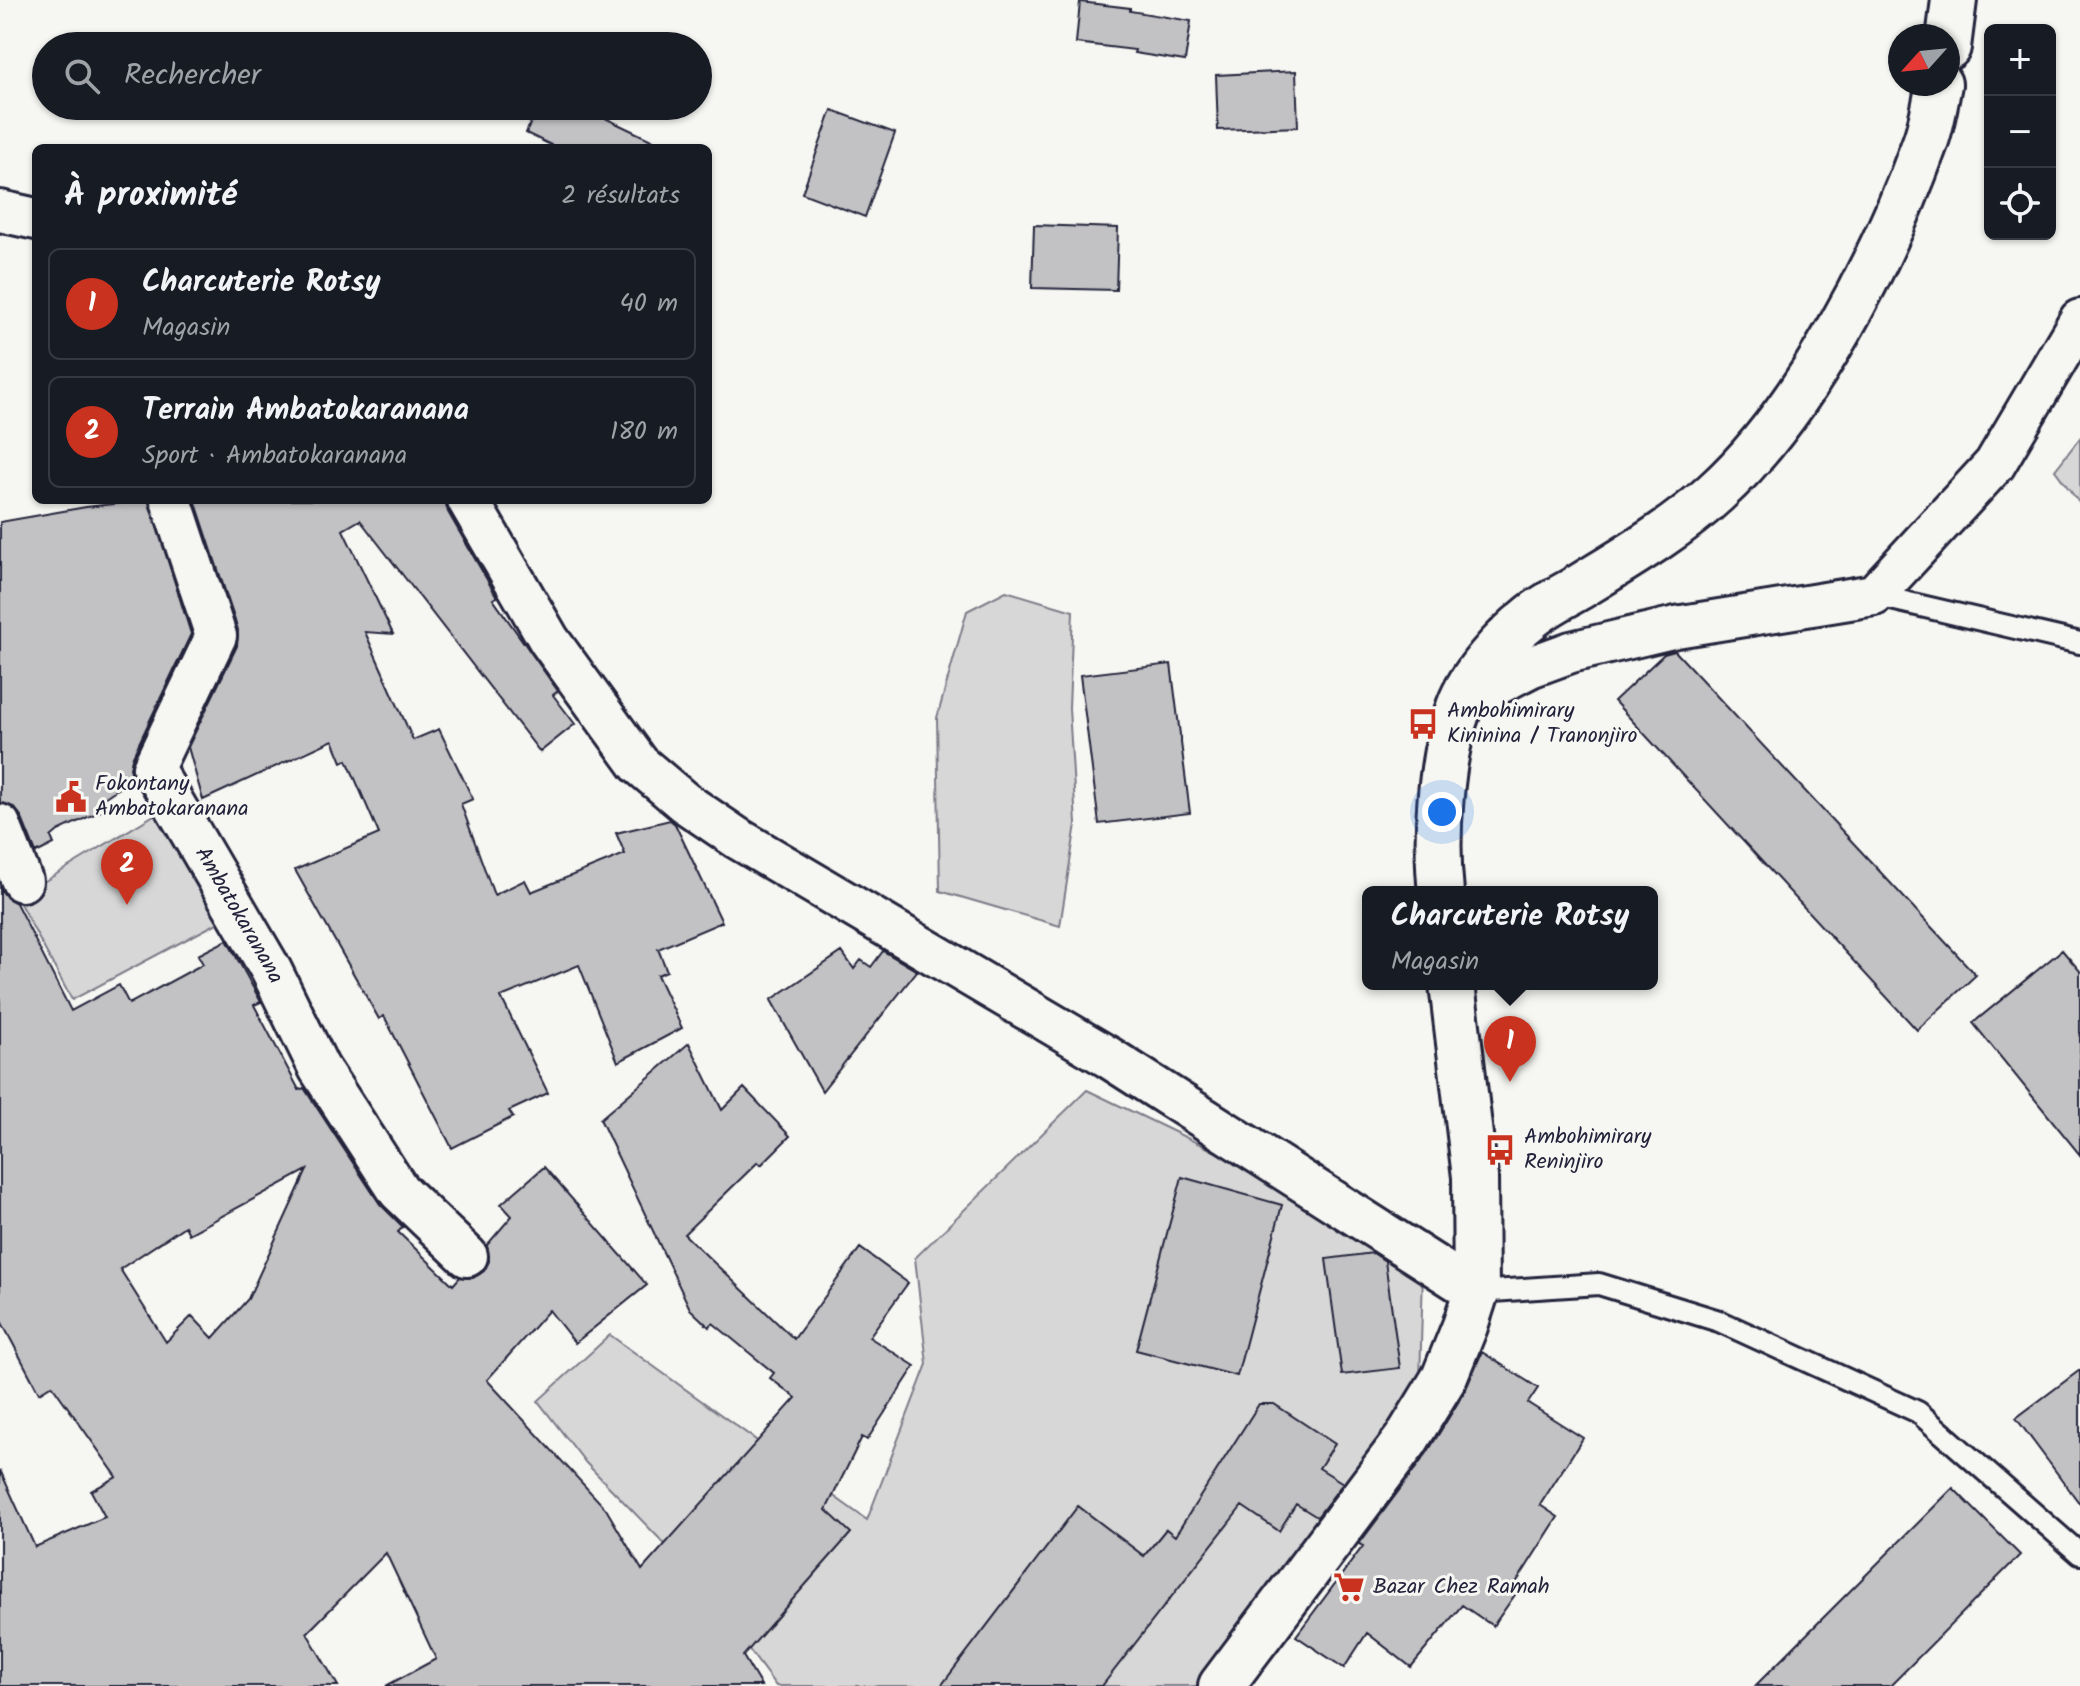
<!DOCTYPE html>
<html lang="fr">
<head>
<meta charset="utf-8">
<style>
	:root { --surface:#171b24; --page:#20242c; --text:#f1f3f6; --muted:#9ea1a6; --line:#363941; --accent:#c8321e }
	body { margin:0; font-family:Kalam,sans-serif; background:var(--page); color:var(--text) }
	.controls { position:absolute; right:24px; top:24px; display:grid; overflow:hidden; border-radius:12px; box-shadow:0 2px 6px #0004 }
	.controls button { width:72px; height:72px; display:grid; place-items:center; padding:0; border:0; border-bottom:2px solid var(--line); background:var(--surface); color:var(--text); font:40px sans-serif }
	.compass { position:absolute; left:1888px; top:24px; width:72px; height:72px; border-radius:50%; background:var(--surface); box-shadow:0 2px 6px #0004; rotate:243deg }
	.you { position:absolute; left:1442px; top:812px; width:28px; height:28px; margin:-20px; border:6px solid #fff; border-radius:50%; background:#1a73e8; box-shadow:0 0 0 12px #1a73e833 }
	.badge { display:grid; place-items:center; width:52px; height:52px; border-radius:50%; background:var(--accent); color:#fff; font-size:26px; font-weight:700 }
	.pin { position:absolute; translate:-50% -66px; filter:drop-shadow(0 2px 4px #0008) }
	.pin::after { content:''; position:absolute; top:42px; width:28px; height:24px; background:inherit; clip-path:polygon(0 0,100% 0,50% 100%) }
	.popup { position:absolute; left:1362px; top:886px; width:296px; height:104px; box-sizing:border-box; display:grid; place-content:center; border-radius:12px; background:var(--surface); filter:drop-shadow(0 2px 6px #0005); font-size:26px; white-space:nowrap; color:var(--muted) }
	.popup b { font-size:30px; color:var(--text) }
	.popup::after { content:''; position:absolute; left:50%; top:100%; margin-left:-16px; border:16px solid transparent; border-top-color:var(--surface) }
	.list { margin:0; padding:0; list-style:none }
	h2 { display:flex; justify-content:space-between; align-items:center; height:104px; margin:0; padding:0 32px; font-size:34px }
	h2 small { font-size:26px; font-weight:400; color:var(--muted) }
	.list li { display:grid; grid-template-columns:52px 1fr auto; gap:24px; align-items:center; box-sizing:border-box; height:112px; margin:0 16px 16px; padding:0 16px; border:2px solid var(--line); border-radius:12px }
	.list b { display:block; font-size:30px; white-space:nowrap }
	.list p { margin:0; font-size:26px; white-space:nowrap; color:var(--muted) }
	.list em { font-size:26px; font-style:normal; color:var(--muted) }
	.icon { flex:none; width:44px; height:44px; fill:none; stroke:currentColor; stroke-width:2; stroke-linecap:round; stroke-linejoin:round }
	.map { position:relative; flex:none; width:2080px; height:1686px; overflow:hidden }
	.search { position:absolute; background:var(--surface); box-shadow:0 2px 6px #0004; left:32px; top:32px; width:680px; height:88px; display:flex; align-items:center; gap:20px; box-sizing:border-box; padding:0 28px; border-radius:44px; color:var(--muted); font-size:30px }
	.panel { position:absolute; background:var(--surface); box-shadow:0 2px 6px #0004; left:32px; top:144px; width:680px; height:360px; border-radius:12px }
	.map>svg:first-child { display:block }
</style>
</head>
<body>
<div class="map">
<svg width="2080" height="1686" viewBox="0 0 2080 1686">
	<rect width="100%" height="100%" fill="#f6f6f2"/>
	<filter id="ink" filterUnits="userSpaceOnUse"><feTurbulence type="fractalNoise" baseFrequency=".0125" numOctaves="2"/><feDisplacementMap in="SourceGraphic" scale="16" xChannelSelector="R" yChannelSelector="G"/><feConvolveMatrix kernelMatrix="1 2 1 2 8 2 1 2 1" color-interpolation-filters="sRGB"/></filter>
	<g filter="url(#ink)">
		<path fill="#d7d7d7" stroke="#7c7c89" stroke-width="2" d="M 2080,438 L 2080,504 L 2055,470 Z
			M 1006,591 L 1073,611 L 1069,708 L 1076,824 L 1060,926 L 940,891 L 937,718 L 967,611 Z
			M 174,803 L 238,912 L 72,1000 L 17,898 Z
			M 1087,1090 L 1333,1208 L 1423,1272 L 1420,1381 L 1202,1686 L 776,1686 L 690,1570 L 586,1463 L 538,1401 L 610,1335 L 867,1520 L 927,1364 L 915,1258 Z"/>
		<path fill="#c2c2c4" stroke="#22223b" stroke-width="2" fill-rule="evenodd" d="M 1080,2 L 1130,8 L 1130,11 L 1191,21 L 1185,61 L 1134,53 L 1135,50 L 1076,43 Z
			M 1296,71 L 1298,127 L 1218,130 L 1216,75 Z
			M 538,106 L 580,106 L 668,148 L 557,148 L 526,133 Z
			M 832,110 L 895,133 L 865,217 L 802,193 Z
			M 1034,225 L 1118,228 L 1116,290 L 1032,288 Z
			M 149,500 L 191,634 L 132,758 L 130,768 L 133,778 L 101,800 L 105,809 L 58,831 L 51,837 L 54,844 L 36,853 L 21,816 L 14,807 L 0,803 L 0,522 L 86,507 Z
			M 195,500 L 445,500 L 448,512 L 497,597 L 493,599 L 558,691 L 553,695 L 575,724 L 540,752 L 360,520 L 343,530 L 393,634 L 365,632 L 413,740 L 439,729 L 473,799 L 461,804 L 494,895 L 525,880 L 531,892 L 625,854 L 616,833 L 670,820 L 675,824 L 722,922 L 658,949 L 667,971 L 657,975 L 682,1028 L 618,1062 L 579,965 L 501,997 L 548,1093 L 509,1111 L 513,1117 L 452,1148 L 384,1016 L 379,1019 L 295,870 L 379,834 L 347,760 L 342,762 L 333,740 L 203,800 L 188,747 L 237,646 L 238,630 Z
			M 1675,651 L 1976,975 L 1917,1030 L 1614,701 L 1664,654 Z
			M 1171,664 L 1190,813 L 1099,824 L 1080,675 Z
			M 0,888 L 7,898 L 16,903 L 71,1011 L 119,985 L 129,1004 L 203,964 L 198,955 L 227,940 L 261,1002 L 254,1005 L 299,1090 L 304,1088 L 380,1204 L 403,1227 L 398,1232 L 453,1285 L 460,1277 L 473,1278 L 484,1271 L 489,1261 L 487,1245 L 512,1216 L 501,1204 L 544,1167 L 647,1285 L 575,1343 L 549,1310 L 487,1380 L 606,1509 L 642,1570 L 796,1398 L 770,1378 L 774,1373 L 713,1323 L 709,1327 L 690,1309 L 600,1119 L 689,1043 L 722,1110 L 744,1088 L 790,1136 L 761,1165 L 758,1162 L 684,1234 L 794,1339 L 860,1248 L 908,1283 L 869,1337 L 915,1366 L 867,1440 L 862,1437 L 826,1510 L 851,1533 L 743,1656 L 761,1686 L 386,1686 L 436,1659 L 386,1553 L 307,1633 L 338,1686 L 0,1686 L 0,1470 L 35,1547 L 105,1517 L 91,1491 L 117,1477 L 52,1385 L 39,1393 L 0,1319 ZM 307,1170 L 248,1299 L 213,1338 L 192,1316 L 166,1342 L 120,1269 L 185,1226 L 189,1234 Z
			M 2062,950 L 2080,971 L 2080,1155 L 1973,1023 Z
			M 883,951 L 917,971 L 822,1091 L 771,1000 L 842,952 L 854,969 L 861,960 L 871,967 Z
			M 1182,1177 L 1282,1205 L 1237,1376 L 1136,1350 Z
			M 1373,1253 L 1385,1261 L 1400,1368 L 1342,1375 L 1326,1259 Z
			M 1482,1352 L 1538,1388 L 1528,1403 L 1583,1438 L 1540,1505 L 1558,1517 L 1514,1586 L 1519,1589 L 1493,1626 L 1462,1605 L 1411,1667 L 1367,1633 L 1344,1668 L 1296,1636 L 1363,1546 L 1359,1544 L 1427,1453 L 1465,1391 Z
			M 2080,1370 L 2080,1504 L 2016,1418 Z
			M 1259,1404 L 1274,1404 L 1335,1444 L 1319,1468 L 1343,1483 L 1317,1517 L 1296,1504 L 1279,1531 L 1242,1506 L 1102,1686 L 941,1686 L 1078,1506 L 1144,1556 L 1166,1529 L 1175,1536 Z
			M 1953,1488 L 2020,1555 L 1890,1686 L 1755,1686 Z"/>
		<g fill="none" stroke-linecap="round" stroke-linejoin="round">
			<defs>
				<path id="lane" d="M 1874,595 L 2080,643
					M 1476,1292 L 1599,1284 L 1719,1321 L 1918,1412 L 2080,1554"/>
				<g id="street">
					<path d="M 0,211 L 36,219"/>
					<path id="s1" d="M 171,500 L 216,636 L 153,768 L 271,970 L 319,1068 L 399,1191 L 467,1256"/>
					<path d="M 468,500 L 549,640 L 639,764 L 684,802 L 737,838 L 1108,1057 L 1476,1292"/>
					<path d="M 1459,704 L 1530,667 L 1571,652 L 1676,627 L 1874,595 L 1995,464 L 2080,320"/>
					<path d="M 0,825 L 22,881"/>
				</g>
				<path id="secondary" d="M 1948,47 L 1954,0
					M 1441,892 C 1435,839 1440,757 1459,707 C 1470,676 1504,638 1530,618 C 1545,605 1564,596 1581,586 C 1628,557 1675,530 1715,493 C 1806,411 1884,257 1925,143 C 1932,124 1935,103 1939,84
					M 1221,1686 L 1406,1440 L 1444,1378 L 1465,1326 L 1476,1292 L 1475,1177 L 1452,984"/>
			</defs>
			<use href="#lane" stroke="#22223b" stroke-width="26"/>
			<use href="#street" stroke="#22223b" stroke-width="46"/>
			<use href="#secondary" stroke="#22223b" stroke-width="50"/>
			<use href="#lane" stroke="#f6f6f2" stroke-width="20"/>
			<use href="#street" stroke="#f6f6f2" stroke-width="40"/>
			<use href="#secondary" stroke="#f6f6f2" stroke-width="44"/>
		</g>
	</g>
	<defs>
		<symbol id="bus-bare" viewBox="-9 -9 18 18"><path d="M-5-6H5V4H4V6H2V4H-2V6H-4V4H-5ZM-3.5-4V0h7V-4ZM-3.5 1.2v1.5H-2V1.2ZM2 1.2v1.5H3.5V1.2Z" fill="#c8321e" stroke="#f6f6f2" stroke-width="2.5" paint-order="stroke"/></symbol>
		<symbol id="civic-bare" viewBox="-9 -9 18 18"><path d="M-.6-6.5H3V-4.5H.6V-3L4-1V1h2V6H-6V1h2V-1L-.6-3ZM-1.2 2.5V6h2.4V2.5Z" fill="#c8321e" stroke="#f6f6f2" stroke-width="2.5" paint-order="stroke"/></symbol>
		<symbol id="supermarket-bare" viewBox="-9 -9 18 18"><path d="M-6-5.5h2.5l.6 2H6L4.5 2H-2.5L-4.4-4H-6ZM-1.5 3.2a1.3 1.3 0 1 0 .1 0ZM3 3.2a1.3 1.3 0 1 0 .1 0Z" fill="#c8321e" stroke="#f6f6f2" stroke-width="2.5" paint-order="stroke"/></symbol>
	</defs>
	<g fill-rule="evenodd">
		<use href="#bus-bare" x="1401" y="702" width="44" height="44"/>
		<use href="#civic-bare" x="49" y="775" width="44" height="44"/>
		<use href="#bus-bare" x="1478" y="1128" width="44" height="44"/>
		<use href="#supermarket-bare" x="1327" y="1565" width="44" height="44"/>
	</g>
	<g text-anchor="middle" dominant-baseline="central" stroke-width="6" stroke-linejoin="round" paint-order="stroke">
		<g font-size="22" fill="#22223b" stroke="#f6f6f2" text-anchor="start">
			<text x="1447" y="711">Ambohimirary<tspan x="1447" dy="25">Kininina / Tranonjiro</tspan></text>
			<text x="95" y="784">Fokontany<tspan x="95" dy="25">Ambatokaranana</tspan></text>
			<text x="1524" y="1137">Ambohimirary<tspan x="1524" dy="25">Reninjiro</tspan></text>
			<text x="1373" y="1587">Bazar Chez Ramah</text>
		</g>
		<g font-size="22" fill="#22223b" stroke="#f6f6f2">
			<text stroke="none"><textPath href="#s1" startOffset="460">Ambatokaranana</textPath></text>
		</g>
	</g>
</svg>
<div class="controls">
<button>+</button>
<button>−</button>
<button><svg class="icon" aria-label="locate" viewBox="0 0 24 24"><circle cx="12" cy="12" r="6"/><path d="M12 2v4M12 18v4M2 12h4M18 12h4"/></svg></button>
</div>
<svg class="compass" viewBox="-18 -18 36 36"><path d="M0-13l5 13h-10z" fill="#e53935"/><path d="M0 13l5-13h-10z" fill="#9ea1a6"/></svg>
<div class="you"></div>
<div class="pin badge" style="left:1510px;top:1082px">1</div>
<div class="popup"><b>Charcuterie Rotsy</b>Magasin</div>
<div class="pin badge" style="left:127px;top:905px">2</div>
<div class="search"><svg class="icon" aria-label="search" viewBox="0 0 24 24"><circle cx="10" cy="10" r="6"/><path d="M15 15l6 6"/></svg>Rechercher</div>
<section class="panel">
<h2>À proximité<small>2 résultats</small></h2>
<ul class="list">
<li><span class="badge">1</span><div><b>Charcuterie Rotsy</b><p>Magasin</p></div><em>40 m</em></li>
<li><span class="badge">2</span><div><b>Terrain Ambatokaranana</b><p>Sport · Ambatokaranana</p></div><em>180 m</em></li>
</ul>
</section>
</div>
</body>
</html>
